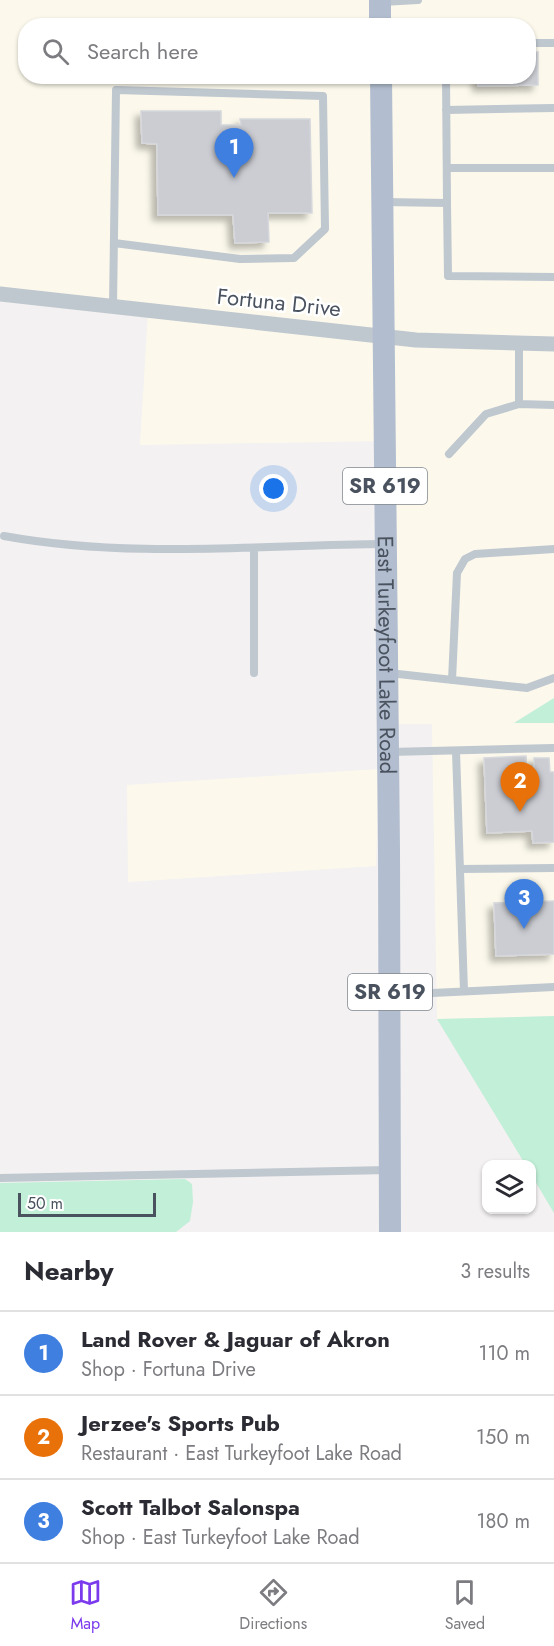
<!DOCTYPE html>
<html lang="en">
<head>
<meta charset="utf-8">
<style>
	:root { --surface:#fff; --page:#f7f7f7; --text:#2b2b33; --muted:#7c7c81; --line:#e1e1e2; --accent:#7c3aed }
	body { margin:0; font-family:Jost,sans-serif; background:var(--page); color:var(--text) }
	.controls { position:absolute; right:18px; bottom:18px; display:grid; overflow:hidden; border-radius:12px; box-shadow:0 2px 4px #0004 }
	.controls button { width:54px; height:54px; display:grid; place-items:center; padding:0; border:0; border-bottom:2px solid var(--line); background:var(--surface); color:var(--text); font:30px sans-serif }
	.scale { position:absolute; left:18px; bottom:15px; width:138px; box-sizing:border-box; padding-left:6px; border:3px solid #49525e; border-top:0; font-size:16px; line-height:21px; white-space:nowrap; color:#49525e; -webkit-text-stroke:4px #fff; paint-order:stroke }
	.you { position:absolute; left:274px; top:489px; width:21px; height:21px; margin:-15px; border:4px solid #fff; border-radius:50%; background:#1a73e8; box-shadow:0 0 0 9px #1a73e833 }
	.badge { display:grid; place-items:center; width:39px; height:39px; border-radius:50%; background:var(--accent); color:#fff; font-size:20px; font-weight:700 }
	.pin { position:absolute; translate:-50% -50px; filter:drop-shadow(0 2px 3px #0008) }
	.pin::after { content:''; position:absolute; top:32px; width:21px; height:18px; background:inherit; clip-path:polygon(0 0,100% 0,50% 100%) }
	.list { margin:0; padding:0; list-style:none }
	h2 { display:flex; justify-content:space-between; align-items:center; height:78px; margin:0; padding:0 24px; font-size:26px }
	h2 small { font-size:20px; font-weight:400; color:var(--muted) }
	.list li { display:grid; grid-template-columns:39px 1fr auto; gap:18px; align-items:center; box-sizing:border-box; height:84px; padding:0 24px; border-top:2px solid var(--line) }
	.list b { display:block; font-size:22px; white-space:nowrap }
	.list p { margin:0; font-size:20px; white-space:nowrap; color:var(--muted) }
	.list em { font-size:20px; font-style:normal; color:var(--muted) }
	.icon { flex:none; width:33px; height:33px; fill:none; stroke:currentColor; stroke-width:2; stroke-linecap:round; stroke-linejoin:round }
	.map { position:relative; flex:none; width:554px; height:1232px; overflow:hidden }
	.search { position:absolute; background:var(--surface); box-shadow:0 2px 4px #0004; left:18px; right:18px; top:18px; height:66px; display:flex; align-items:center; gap:15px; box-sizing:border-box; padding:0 21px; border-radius:24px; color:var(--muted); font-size:22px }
	.sheet { height:330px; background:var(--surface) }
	nav { display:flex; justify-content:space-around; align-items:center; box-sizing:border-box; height:84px; border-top:2px solid var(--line); background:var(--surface); font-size:16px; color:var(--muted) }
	nav a { display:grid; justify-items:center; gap:3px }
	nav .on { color:var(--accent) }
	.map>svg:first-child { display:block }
</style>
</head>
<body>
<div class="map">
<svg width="554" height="1232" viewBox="0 0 554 1232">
	<defs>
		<filter id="shadow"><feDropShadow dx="-5.5" dy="5.5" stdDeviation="3" flood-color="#0004"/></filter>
	</defs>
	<rect width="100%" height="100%" fill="#f3f1f1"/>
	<path fill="#fcf9ec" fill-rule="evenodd" d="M 0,0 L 554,0 L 554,698 L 515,722 L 554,723 L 554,1016 L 437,1019 L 432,724 L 388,724 L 385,441 L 140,445 L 148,312 L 0,294 ZM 26,26 L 528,26 L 528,76 L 26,76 Z
		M 379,769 L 376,866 L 128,882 L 127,785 Z"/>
	<path fill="#c2efd8" d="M 554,698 L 554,723 L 514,723 Z
		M 554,1016 L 554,1213 L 532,1176 L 532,1164 L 525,1164 L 437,1019 Z
		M 185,1179 L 192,1184 L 193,1202 L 190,1221 L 176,1232 L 0,1232 L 0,1183 Z"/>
	<path fill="#cbcdd3" stroke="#d5d7dc" stroke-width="1.5" filter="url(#shadow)" d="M 528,52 L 538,52 L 538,85 L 478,86 L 478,76 L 528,76 Z
		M 141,111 L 221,111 L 221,125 L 241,125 L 240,119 L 310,119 L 312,213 L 268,213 L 269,242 L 235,243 L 233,215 L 158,215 L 157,144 L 142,143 Z
		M 526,756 L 527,768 L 534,768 L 534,758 L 549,758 L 550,772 L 554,772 L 554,842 L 533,843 L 532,831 L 487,833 L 484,758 Z
		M 554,901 L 554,954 L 496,956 L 494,903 Z"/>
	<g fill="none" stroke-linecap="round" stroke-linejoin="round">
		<path stroke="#bfc7cf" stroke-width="8" d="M 382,2 L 418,0
			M 528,43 L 554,43
			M 446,110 L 554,108
			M 447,168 L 554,168
			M 384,202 L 447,203 L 446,76
			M 447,203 L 448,276 L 554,277
			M 113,307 L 116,90 L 323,96 L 325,229 L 294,258 L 240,259 L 114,243
			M 519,404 L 554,405
			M 449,454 L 486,414 L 519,404 L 519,344
			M 4,536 C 130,559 258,545 385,544
			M 254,673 L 254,548
			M 389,673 L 527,688 L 554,678
			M 452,680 L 457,573 L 465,559 L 475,554 L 554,549
			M 456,751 L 464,991
			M 390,752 L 554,748
			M 460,869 L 554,868
			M 391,995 L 554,987
			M 0,1178 L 389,1170"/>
		<path stroke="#bfc7cf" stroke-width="15" d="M 0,294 L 416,340 L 554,344"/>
		<g stroke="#b2becf" stroke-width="22">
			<path d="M 380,26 L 380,0"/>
			<path id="s1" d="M 381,76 L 389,849 L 390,1232"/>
		</g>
	</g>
	<g text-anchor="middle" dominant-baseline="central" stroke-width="5" stroke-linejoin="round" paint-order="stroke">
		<g fill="#fff" stroke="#80868e" stroke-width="1.5">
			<rect x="343" y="468" width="84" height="36" rx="4.5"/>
			<rect x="348" y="974" width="84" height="36" rx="4.5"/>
		</g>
		<g font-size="21" font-weight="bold" fill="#49525e">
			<text x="385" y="486">SR 619</text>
			<text x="390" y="992">SR 619</text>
		</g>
		<g font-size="22" fill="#49525e" stroke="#fff">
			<text transform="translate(279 302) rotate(6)">Fortuna Drive</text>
			<text stroke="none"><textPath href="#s1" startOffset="579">East Turkeyfoot Lake Road</textPath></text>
		</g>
	</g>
</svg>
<div class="controls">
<button><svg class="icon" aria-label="layers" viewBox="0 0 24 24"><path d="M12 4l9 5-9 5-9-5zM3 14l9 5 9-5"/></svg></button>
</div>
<div class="scale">50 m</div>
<div class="you"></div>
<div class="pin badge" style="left:234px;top:178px;background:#3f7fe0">1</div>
<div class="pin badge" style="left:520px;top:812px;background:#e8710a">2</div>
<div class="pin badge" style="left:524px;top:929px;background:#3f7fe0">3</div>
<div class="search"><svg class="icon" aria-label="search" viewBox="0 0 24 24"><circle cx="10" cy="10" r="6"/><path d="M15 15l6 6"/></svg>Search here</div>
</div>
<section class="sheet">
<h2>Nearby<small>3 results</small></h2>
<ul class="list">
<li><span class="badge" style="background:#3f7fe0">1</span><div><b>Land Rover &amp; Jaguar of Akron</b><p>Shop · Fortuna Drive</p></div><em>110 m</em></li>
<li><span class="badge" style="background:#e8710a">2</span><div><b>Jerzee's Sports Pub</b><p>Restaurant · East Turkeyfoot Lake Road</p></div><em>150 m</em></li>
<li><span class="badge" style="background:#3f7fe0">3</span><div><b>Scott Talbot Salonspa</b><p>Shop · East Turkeyfoot Lake Road</p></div><em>180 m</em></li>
</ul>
</section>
<nav>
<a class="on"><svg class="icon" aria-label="map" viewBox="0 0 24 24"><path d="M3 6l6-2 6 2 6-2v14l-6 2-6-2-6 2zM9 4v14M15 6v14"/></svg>Map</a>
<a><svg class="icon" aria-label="directions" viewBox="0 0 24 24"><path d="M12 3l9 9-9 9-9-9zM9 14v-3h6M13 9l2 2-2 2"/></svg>Directions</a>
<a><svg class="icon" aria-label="saved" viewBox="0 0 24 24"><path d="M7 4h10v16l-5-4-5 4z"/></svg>Saved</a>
</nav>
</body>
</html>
